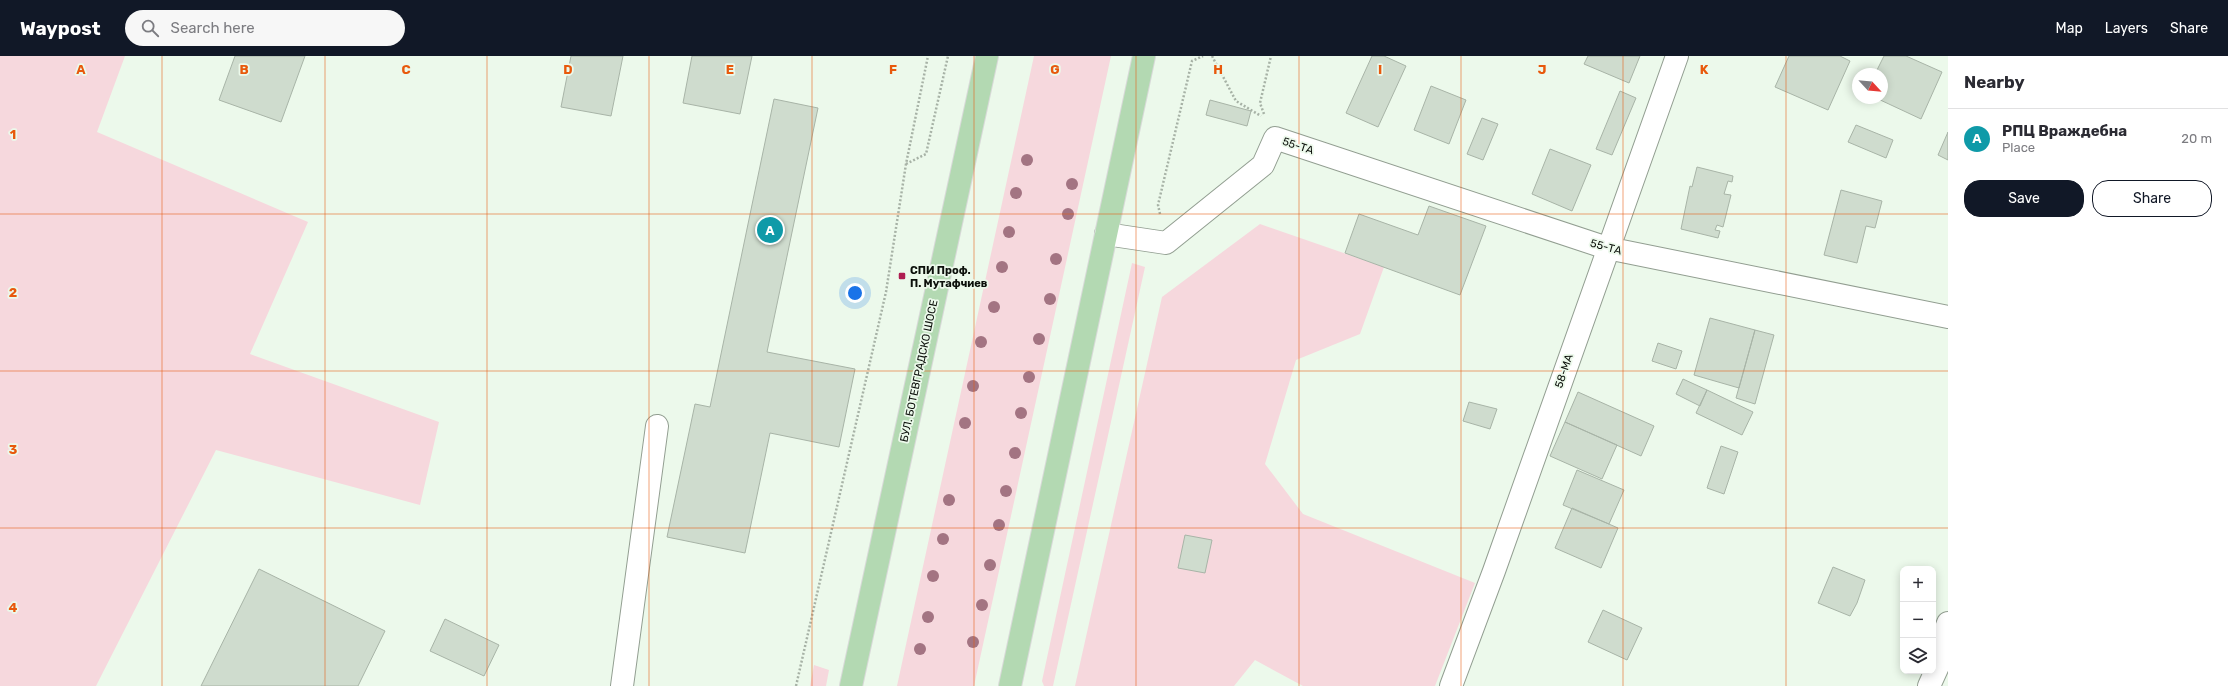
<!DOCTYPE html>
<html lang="en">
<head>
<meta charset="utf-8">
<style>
	:root { --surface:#fff; --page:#f7f7f7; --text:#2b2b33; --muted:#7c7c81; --line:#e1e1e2; --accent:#111827 }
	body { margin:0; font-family:Rubik,sans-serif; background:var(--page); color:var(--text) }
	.controls { position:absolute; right:12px; bottom:12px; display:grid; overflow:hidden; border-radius:8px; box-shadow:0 2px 10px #0003 }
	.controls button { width:36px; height:36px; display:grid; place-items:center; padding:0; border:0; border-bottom:1px solid var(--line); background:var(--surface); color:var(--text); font:20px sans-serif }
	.compass { position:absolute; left:1852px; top:12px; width:36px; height:36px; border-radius:50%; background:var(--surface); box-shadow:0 2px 10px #0003; rotate:116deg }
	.you { position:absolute; left:855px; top:237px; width:14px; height:14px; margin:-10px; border:3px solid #fff; border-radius:50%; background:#1a73e8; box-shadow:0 0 0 6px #1a73e833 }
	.badge { display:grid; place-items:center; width:26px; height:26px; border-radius:50%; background:var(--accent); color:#fff; font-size:13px; font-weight:700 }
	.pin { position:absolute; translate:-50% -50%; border:2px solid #fff; box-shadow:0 1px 4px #0006 }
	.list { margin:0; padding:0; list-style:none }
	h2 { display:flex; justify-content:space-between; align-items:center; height:52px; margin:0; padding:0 16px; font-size:17px }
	h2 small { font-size:13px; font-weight:400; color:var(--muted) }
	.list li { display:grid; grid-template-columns:26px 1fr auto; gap:12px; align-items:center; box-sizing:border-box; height:60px; padding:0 16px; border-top:1px solid var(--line) }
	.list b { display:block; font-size:15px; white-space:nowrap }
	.list p { margin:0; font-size:13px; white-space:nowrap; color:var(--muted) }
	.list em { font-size:13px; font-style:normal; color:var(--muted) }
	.actions { display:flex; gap:8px; padding:12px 16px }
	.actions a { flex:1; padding:9px 0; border:1px solid var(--accent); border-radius:16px; text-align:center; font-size:14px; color:var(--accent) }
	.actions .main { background:var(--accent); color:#fff }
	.icon { flex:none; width:22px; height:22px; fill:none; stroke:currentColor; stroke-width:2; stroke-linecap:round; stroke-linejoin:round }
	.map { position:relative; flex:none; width:1948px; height:630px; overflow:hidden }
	header { display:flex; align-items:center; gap:24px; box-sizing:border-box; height:56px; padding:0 20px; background:var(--accent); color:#fff }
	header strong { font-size:19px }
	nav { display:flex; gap:22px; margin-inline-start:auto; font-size:14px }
	.search { width:280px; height:36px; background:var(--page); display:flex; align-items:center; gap:10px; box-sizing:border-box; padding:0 14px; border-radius:22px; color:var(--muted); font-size:15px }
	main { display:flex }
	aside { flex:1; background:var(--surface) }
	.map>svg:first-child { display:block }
</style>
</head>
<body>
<header>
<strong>Waypost</strong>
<div class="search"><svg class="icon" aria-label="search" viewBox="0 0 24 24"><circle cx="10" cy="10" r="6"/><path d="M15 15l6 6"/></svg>Search here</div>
<nav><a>Map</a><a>Layers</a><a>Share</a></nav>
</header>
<main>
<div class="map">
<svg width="1948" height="630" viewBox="0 0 1948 630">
	<rect width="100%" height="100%" fill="#ecf9eb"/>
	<path fill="#f6d8dd" d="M 0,0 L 125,0 L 97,76 L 308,166 L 250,298 L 439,366 L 420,449 L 216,394 L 96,630 L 0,630 Z
		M 1034,0 L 1111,0 L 974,630 L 897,630 Z
		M 1260,168 L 1384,211 L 1360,278 L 1296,304 L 1265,408 L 1303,458 L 1475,527 L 1435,630 L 1303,630 L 1255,604 L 1234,630 L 1075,630 L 1162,241 Z
		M 1132,207 L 1145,211 L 1053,630 L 1044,630 L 1042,625 Z
		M 814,609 L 829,614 L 826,630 L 810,630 Z"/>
	<path fill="#cfdcce" stroke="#a8b4a7" d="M 235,0 L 305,0 L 281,66 L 219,44 Z
		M 571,0 L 623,0 L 611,60 L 561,51 Z
		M 692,0 L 752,0 L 740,58 L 683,47 Z
		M 1372,0 L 1384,0 L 1406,10 L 1378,71 L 1346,57 Z
		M 1588,0 L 1640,0 L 1629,27 L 1584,8 Z
		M 1789,0 L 1840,0 L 1850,5 L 1828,54 L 1775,31 Z
		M 1884,0 L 1906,0 L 1942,16 L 1921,63 L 1876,42 L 1882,42 L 1882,18 L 1875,18 Z
		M 1431,30 L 1466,44 L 1449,88 L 1414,74 Z
		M 1620,35 L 1636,42 L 1612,99 L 1596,93 Z
		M 774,43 L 818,52 L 767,296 L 855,313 L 839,391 L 770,377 L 745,497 L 667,481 L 695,348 L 710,351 Z
		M 1210,44 L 1251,55 L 1247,70 L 1206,59 Z
		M 1482,62 L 1498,68 L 1483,104 L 1467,98 Z
		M 1856,69 L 1893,84 L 1886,102 L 1848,86 Z
		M 1948,76 L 1948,104 L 1938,99 Z
		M 1550,93 L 1591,109 L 1572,155 L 1532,138 Z
		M 1697,111 L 1733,120 L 1732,126 L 1728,125 L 1724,138 L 1731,139 L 1723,171 L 1717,169 L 1715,174 L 1720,175 L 1718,182 L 1681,173 L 1690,130 L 1692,131 Z
		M 1841,134 L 1882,145 L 1875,172 L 1866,170 L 1857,207 L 1824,199 Z
		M 1429,150 L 1486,170 L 1460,239 L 1345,197 L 1359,158 L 1418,179 Z
		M 1710,262 L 1755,274 L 1739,332 L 1694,319 Z
		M 1755,274 L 1774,279 L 1755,348 L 1736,342 Z
		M 1658,287 L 1682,295 L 1676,313 L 1652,305 Z
		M 1683,323 L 1707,334 L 1700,350 L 1676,338 Z
		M 1707,334 L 1753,356 L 1742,379 L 1696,357 Z
		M 1578,336 L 1654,370 L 1641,400 L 1565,366 Z
		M 1469,346 L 1497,353 L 1490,373 L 1463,365 Z
		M 1565,366 L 1617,389 L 1602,423 L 1550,400 Z
		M 1721,390 L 1738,396 L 1724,438 L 1707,432 Z
		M 1577,414 L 1624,434 L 1609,468 L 1563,449 Z
		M 1572,452 L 1618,472 L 1601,512 L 1555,492 Z
		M 1185,479 L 1212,484 L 1205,517 L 1178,512 Z
		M 1833,511 L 1865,524 L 1857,547 L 1850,560 L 1818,547 Z
		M 259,513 L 385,575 L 358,630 L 201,630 Z
		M 1603,554 L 1642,572 L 1627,604 L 1588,586 Z
		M 445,563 L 499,589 L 484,620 L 430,595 Z"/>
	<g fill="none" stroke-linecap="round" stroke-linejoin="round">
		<defs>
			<path id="minor" d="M 1106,178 L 1166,187 L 1263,109 L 1275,82 L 1607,192 L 1948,261
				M 622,630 L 657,370
				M 1451,630 L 1494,515 L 1677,0
				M 1929,630 L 1939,608 L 1942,583 L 1948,567"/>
			<path id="major" d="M 851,630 L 987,0
				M 1010,630 L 1144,0"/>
		</defs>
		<use href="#minor" stroke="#929e91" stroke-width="24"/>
		<use href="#major" stroke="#d8d9d8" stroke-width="24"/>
		<path stroke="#a7b2a6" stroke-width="2.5" stroke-dasharray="2 2" stroke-linecap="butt" d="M 1212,0 L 1236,45 L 1261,60
			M 1264,58 L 1260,47 L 1271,0
			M 906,108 L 926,98 L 948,0
			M 1160,158 L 1158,149 L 1192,5 L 1203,0
			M 796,630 L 886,236 L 906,108 L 928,0"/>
		<use href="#minor" stroke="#fff" stroke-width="22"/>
		<use href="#major" stroke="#b3d9b2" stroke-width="22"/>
	</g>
	<g fill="#a37482">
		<circle cx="1027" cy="104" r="6"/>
		<circle cx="1072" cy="128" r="6"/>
		<circle cx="1016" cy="137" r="6"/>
		<circle cx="1068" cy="158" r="6"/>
		<circle cx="1009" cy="176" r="6"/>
		<circle cx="1056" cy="203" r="6"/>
		<circle cx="1002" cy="211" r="6"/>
		<circle cx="1050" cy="243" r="6"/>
		<circle cx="994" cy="251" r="6"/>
		<circle cx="1039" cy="283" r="6"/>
		<circle cx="981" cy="286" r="6"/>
		<circle cx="1029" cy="321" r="6"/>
		<circle cx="973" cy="330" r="6"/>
		<circle cx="1021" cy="357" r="6"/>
		<circle cx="965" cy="367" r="6"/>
		<circle cx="1015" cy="397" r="6"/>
		<circle cx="1006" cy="435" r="6"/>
		<circle cx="949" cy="444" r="6"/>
		<circle cx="999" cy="469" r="6"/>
		<circle cx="943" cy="483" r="6"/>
		<circle cx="990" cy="509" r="6"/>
		<circle cx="933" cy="520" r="6"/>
		<circle cx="982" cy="549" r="6"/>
		<circle cx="928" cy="561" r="6"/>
		<circle cx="973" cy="586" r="6"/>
		<circle cx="920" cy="593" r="6"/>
	</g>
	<path fill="none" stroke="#e8590c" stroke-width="1" stroke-opacity="0.55" d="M 162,0 L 162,630M 325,0 L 325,630M 487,0 L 487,630M 649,0 L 649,630M 812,0 L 812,630M 974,0 L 974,630M 1136,0 L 1136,630M 1299,0 L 1299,630M 1461,0 L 1461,630M 1623,0 L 1623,630M 1786,0 L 1786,630M 0,158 L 1948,158M 0,315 L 1948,315M 0,472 L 1948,472"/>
	<rect fill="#ae1d51" stroke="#ecf9eb" stroke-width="1.5" x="898" y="216" width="8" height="8" rx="2"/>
	<g text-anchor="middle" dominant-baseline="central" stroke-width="3.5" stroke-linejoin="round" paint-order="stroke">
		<g font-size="11" fill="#0c100b" stroke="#ecf9eb">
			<text transform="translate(1298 90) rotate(18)">55-ТА</text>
			<text transform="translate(1606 191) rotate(15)">55-ТА</text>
			<text transform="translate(919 315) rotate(-78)">БУЛ. БОТЕВГРАДСКО ШОСЕ</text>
			<text transform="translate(1564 315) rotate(-71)">58-МА</text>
		</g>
		<g font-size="11" font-weight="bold" fill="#0c100b" stroke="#ecf9eb" text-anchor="start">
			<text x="910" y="214">СПИ Проф.<tspan x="910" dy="13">П. Мутафчиев</tspan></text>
		</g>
	</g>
	<g font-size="13" text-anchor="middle" font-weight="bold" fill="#e8590c" stroke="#ecf9eb" stroke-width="3.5" stroke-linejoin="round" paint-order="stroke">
		<text x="81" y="18">A</text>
		<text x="244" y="18">B</text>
		<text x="406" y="18">C</text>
		<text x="568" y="18">D</text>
		<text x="730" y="18">E</text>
		<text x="893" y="18">F</text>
		<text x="1055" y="18">G</text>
		<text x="1218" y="18">H</text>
		<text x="1380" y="18">I</text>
		<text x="1542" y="18">J</text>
		<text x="1704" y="18">K</text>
		<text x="13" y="83">1</text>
		<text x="13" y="241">2</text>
		<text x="13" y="398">3</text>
		<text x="13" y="556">4</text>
	</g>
</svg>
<div class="controls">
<button>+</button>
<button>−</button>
<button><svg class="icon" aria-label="layers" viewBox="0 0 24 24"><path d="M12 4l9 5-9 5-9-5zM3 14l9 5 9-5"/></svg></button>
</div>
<svg class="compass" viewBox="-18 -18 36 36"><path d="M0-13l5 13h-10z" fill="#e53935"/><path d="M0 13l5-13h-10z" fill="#7c7c81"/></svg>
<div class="you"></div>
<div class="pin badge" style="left:770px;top:174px;background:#0f9aa8">A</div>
</div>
<aside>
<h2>Nearby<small></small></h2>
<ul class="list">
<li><span class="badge" style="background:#0f9aa8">A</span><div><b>РПЦ Враждебна</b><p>Place</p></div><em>20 m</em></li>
</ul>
<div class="actions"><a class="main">Save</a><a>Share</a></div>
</aside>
</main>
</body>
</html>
